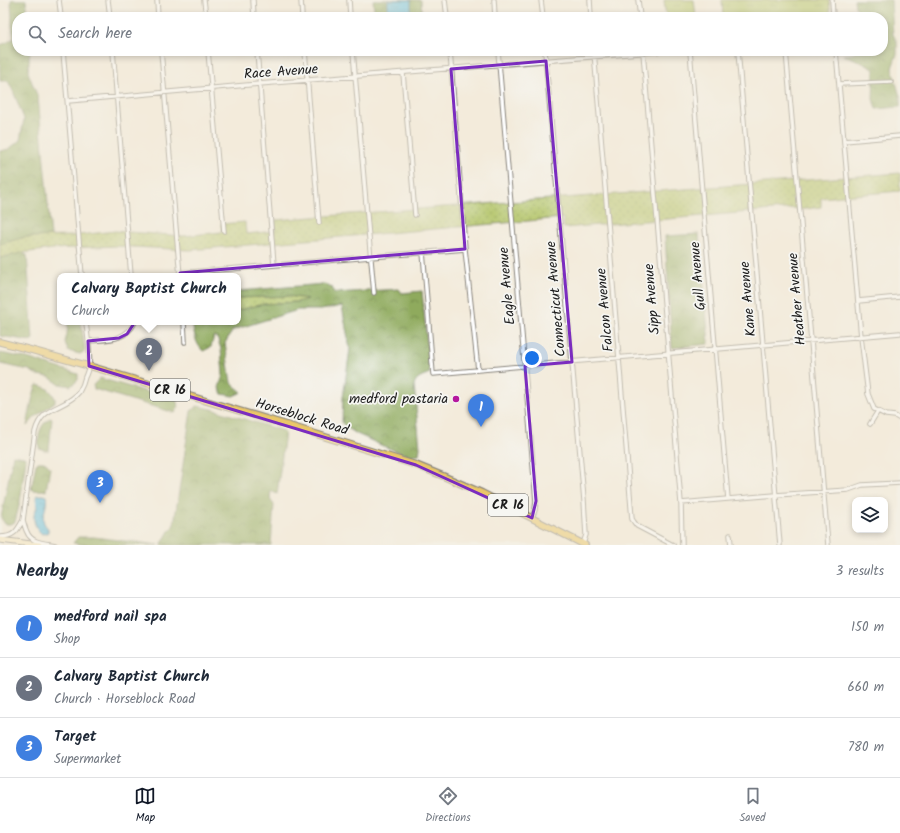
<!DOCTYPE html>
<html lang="en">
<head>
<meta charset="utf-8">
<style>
	:root { --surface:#fff; --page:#f2f2f3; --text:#1f2937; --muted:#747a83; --line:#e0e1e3; --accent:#111827 }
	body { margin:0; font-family:Kalam,sans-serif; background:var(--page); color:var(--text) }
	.controls { position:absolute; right:12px; bottom:12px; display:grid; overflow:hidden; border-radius:8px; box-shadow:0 2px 6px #0003 }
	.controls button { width:36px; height:36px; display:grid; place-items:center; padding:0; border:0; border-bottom:1px solid var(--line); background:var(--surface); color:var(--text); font:20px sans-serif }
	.you { position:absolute; left:532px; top:358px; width:14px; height:14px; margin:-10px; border:3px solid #fff; border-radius:50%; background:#1a73e8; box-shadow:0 0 0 6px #1a73e833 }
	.badge { display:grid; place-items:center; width:26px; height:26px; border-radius:50%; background:var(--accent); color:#fff; font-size:13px; font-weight:700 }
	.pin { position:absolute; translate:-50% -33px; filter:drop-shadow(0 1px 2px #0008) }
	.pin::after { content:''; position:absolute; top:21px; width:14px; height:12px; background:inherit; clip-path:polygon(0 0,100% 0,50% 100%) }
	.popup { position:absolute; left:57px; top:273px; width:184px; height:52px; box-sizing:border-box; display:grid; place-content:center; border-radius:8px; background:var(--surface); filter:drop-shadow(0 1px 3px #0005); font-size:13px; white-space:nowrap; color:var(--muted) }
	.popup b { font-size:15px; color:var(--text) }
	.popup::after { content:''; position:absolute; left:50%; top:100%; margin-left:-8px; border:8px solid transparent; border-top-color:var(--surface) }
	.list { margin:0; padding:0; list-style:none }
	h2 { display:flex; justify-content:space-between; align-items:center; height:52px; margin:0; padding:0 16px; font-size:17px }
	h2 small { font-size:13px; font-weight:400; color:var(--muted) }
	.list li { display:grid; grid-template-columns:26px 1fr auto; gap:12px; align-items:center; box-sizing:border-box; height:60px; padding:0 16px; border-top:1px solid var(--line) }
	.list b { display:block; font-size:15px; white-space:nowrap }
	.list p { margin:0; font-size:13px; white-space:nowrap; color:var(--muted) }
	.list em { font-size:13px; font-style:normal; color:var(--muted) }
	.icon { flex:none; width:22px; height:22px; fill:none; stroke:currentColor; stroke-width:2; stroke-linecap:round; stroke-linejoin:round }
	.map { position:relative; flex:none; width:900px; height:545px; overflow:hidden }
	.search { position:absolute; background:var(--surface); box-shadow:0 2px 6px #0003; left:12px; right:12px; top:12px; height:44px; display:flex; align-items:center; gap:10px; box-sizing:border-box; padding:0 14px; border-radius:16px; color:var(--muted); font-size:15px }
	.sheet { height:232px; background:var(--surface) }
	nav { display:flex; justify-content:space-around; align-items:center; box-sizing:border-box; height:56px; border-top:1px solid var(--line); background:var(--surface); font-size:11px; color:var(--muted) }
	nav a { display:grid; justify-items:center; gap:2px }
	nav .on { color:var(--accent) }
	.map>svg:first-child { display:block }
</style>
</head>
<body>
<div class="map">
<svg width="900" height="545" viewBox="0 0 900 545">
	<defs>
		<pattern id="grass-dots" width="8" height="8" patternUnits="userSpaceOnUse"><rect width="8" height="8" fill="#b4c569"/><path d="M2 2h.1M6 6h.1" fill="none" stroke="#9aa95a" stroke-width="1.8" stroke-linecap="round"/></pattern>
		<pattern id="forest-crowns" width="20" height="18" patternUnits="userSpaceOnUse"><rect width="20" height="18" fill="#8faa5d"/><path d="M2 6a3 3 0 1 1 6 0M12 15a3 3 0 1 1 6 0" fill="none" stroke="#748a4c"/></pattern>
		<pattern id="park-tufts" width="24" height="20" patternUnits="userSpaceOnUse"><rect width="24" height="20" fill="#b4c569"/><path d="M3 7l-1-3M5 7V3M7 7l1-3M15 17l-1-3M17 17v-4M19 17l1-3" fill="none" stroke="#9aa95a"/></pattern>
		<pattern id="water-ripples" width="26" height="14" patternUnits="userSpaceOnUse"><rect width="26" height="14" fill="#68c2e5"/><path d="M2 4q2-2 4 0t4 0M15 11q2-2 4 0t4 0" fill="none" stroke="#5aa6c4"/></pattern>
	</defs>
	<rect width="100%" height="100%" fill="#f6f6f2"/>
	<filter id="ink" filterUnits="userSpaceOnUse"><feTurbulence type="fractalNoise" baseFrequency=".025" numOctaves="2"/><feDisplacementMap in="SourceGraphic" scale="8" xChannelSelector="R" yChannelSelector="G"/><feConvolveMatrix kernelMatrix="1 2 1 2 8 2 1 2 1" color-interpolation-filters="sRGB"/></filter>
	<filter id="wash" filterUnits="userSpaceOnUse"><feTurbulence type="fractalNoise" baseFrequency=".012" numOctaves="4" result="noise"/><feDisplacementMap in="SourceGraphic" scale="16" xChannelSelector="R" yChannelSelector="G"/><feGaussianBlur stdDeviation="0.9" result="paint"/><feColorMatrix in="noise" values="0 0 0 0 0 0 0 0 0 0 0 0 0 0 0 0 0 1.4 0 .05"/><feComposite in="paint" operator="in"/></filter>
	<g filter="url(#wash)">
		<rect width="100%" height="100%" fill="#f3ebdb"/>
		<path fill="url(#grass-dots)" stroke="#687042" d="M 900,173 L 900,191 L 821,198 L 821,207 L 797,210 L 796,208 L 564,228 L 563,218 L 190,250 L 116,246 L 53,249 L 22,253 L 0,258 L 0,243 L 25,237 L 71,236 L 115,231 L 183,236 L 222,232 L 221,224 L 245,222 L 246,234 L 275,231 L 275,220 L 376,212 Z
			M 288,296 L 310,299 L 297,302 L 264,304 L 238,310 L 238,298 Z"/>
		<path fill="url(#forest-crowns)" stroke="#56633c" d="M 11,0 L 26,0 L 28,17 L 17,17 L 17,51 L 30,51 L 28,72 L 31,80 L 38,97 L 51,236 L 25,237 L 0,244 L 0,151 L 9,149 L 20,140 L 24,119 L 13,91 L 8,81 L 0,81 L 0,45 L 6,43 L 14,38 L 12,26 Z
			M 373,0 L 421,0 L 422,17 L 375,17 Z
			M 854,0 L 891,0 L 893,34 L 897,42 L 897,54 L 892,68 L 900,97 L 900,107 L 876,109 L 873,99 L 874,69 L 855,59 L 843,55 L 852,54 L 859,51 L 883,51 L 883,17 L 861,17 L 861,13 L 855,7 Z
			M 699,234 L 709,344 L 672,348 L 665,236 Z
			M 22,253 L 27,255 L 33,339 L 31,341 L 0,336 L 0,258 Z
			M 324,284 L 332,287 L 334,293 L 399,289 L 402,293 L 422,291 L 430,373 C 423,376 416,377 414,385 L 420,448 L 419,454 L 409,456 L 383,446 L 357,434 L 346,427 L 342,423 L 343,397 L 350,349 L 342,306 L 321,310 L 298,310 L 233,330 L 225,343 L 231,383 L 242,392 L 233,396 L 222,394 L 219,388 L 223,375 L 221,349 L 218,340 L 214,336 L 211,347 L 203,351 C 195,343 194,333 192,322 L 238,322 L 238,310 L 264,304 L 297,302 L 308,299 L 288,296 L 238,298 L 238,291 Z
			M 68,322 L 81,322 L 85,351 L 80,354 L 68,351 L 65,342 L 67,334 Z
			M 0,353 L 27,358 L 78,374 L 78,380 L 71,386 L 59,384 L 49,377 L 37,375 L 29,370 L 0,364 Z
			M 100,378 L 177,401 L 178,408 L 175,413 L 94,389 L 93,385 Z
			M 37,385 C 47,387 50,389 55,398 L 55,402 L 35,417 L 27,426 C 29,417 33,390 37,385 Z
			M 197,406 L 212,409 L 283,431 L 285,433 L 277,494 L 271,491 L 270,499 L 274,505 L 271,545 L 161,545 L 169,531 L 172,528 L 174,524 L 191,411 Z
			M 50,418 L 52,419 L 49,450 L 44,450 L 39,448 C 38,435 39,426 50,418 Z
			M 13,455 L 24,457 L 26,459 L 20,502 L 15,522 L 10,524 L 5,524 L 1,518 Z
			M 38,462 C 45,461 47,463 50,468 L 46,491 C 39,489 37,492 31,489 L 36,464 Z
			M 78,537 L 94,537 L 159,545 L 85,545 L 73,543 Z"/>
		<path fill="url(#park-tufts)" stroke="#687042" d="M 664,0 L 694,0 L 696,17 L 666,17 Z
			M 722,0 L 829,0 L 831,17 L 813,17 L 813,16 L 801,17 L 723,17 Z"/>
		<path fill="url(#water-ripples)" stroke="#426f80" d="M 388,0 L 411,0 L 411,17 L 394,17 L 393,14 L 388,9 Z
			M 38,495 L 43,495 L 46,496 C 49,509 37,519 48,528 L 48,532 L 46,533 L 42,534 C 37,530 33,522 34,516 C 34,513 36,510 37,507 C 37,502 35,499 38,495 Z"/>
	</g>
	<g filter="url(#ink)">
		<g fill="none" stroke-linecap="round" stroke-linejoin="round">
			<defs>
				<path id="minor" d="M 59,0 L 61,17
					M 108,0 L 110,17
					M 157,0 L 158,17
					M 204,0 L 206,17
					M 253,0 L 254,17
					M 301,0 L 302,17
					M 349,0 L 350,17
					M 445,0 L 447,17
					M 494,0 L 495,17
					M 541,0 L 543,17
					M 590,0 L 591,17
					M 638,0 L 640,17
					M 832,0 L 833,17
					M 63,51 L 82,276
					M 113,51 L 131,276
					M 161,51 L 180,276
					M 208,51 L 224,231
					M 257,51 L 274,265
					M 305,51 L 319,223
					M 353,51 L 368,227 L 374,293
					M 450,51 L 465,249 L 478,370
					M 498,51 L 536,501 L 535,510 L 532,518
					M 545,51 L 584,500 L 586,535 L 583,544
					M 594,51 L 632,519 L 634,522 L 637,526 L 673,545
					M 690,51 L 728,499
					M 738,51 L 780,545
					M 786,51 L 811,341 L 828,545
					M 836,51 L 861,337 L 868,394 L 874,409 L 886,415 L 895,416 L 900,419
					M 643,52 L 681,503 L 682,545
					M 403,73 L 415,215
					M 839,84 L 891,82
					M 68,101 L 259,84 L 664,51
					M 844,141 L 900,136
					M 423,252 L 433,374 L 900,333
					M 180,273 L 465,249
					M 858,301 L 900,297
					M 184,322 L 185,342
					M 88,341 C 107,339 125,342 135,322
					M 870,424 L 878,411
					M 681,503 L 776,495 L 848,490 L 862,485 L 900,483
					M 730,535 L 731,545
					M 0,537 C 14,537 17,531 23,520
					M 55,545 C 45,543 31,543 27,532 C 25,528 24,524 23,520 L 35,432 C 42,404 65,410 79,392 C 82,387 84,382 85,377 C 87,373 88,369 89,365 C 91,354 87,334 86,322"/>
				<path id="secondary" d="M 0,540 L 39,545"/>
				<path id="primary" d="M 0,342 L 31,350 L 96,368 L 290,426 L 416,465 L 443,476 L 482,493 L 585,545"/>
			</defs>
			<use href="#minor" stroke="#88847c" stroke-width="5.5"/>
			<use href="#secondary" stroke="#88847c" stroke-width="7"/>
			<use href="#primary" stroke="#88847c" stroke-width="8"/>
			<use href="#minor" stroke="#fff" stroke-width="3.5"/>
			<use href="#secondary" stroke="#f7e9c3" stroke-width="5"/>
			<use href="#primary" stroke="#eac769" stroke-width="5.5"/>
		</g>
	</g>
	<path d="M0 0H900V545H0ZM 546,61 L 572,362 L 525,366 L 536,501 L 532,518 L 416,465 L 89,366 L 88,341 L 119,338 L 127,334 L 135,322 L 183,317 L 180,273 L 465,249 L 451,69 Z" fill="#f3ebdb" fill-opacity=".55" fill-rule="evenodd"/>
	<path fill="none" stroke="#7b2cbf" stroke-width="3" stroke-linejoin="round" d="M 546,61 L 572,362 L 525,366 L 536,501 L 532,518 L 416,465 L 89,366 L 88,341 L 119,338 L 127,334 L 135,322 L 183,317 L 180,273 L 465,249 L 451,69 Z"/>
	<circle fill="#b5179e" stroke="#f6f6f2" stroke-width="1.5" cx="456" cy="399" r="4"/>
	<g text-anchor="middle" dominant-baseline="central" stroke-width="3.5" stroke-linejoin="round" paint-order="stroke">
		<g fill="#f6f6f2" stroke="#5d5d5c" stroke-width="1">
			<rect x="150" y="379" width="40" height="22" rx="3"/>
			<rect x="488" y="494" width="40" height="22" rx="3"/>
		</g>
		<g font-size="13" font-weight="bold" fill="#1c1c1c">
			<text x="170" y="390">CR 16</text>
			<text x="508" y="505">CR 16</text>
		</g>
		<g font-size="14" fill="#1c1c1c" stroke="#f6f6f2">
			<text transform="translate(281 72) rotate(-4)">Race Avenue</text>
			<text transform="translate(698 276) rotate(-95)">Gull Avenue</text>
			<text transform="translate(507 286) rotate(-95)">Eagle Avenue</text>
			<text transform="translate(556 299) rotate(-95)">Connecticut Avenue</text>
			<text transform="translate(652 299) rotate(-95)">Sipp Avenue</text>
			<text transform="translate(748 299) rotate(-95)">Kane Avenue</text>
			<text transform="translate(797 299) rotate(-95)">Heather Avenue</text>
			<text transform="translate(605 310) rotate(-95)">Falcon Avenue</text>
			<text transform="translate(302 417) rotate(17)">Horseblock Road</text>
		</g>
		<g font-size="14" fill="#1c1c1c" stroke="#f6f6f2" text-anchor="end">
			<text x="448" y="399">medford pastaria</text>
		</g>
	</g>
</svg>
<div class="controls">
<button><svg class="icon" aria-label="layers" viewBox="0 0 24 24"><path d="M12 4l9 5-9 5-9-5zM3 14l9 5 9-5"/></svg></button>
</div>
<div class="you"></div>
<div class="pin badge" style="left:481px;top:427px;background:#3f7fe0">1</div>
<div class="pin badge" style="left:149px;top:371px;background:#6b7280">2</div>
<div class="popup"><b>Calvary Baptist Church</b>Church</div>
<div class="pin badge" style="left:100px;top:503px;background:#3f7fe0">3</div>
<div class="search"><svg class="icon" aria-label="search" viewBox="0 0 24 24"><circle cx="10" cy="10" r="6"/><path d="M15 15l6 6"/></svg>Search here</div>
</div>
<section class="sheet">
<h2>Nearby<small>3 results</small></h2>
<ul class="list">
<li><span class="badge" style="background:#3f7fe0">1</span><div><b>medford nail spa</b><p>Shop</p></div><em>150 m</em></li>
<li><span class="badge" style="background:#6b7280">2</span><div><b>Calvary Baptist Church</b><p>Church · Horseblock Road</p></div><em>660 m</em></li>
<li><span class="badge" style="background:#3f7fe0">3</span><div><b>Target</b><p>Supermarket</p></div><em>780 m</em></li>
</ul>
</section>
<nav>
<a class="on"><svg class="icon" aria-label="map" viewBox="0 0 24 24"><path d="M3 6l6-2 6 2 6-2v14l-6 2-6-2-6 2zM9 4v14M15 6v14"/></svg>Map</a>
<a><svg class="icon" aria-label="directions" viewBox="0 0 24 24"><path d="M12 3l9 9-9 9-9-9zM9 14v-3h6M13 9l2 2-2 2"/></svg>Directions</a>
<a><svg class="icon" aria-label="saved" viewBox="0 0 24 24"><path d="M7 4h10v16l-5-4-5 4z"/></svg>Saved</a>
</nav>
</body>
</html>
